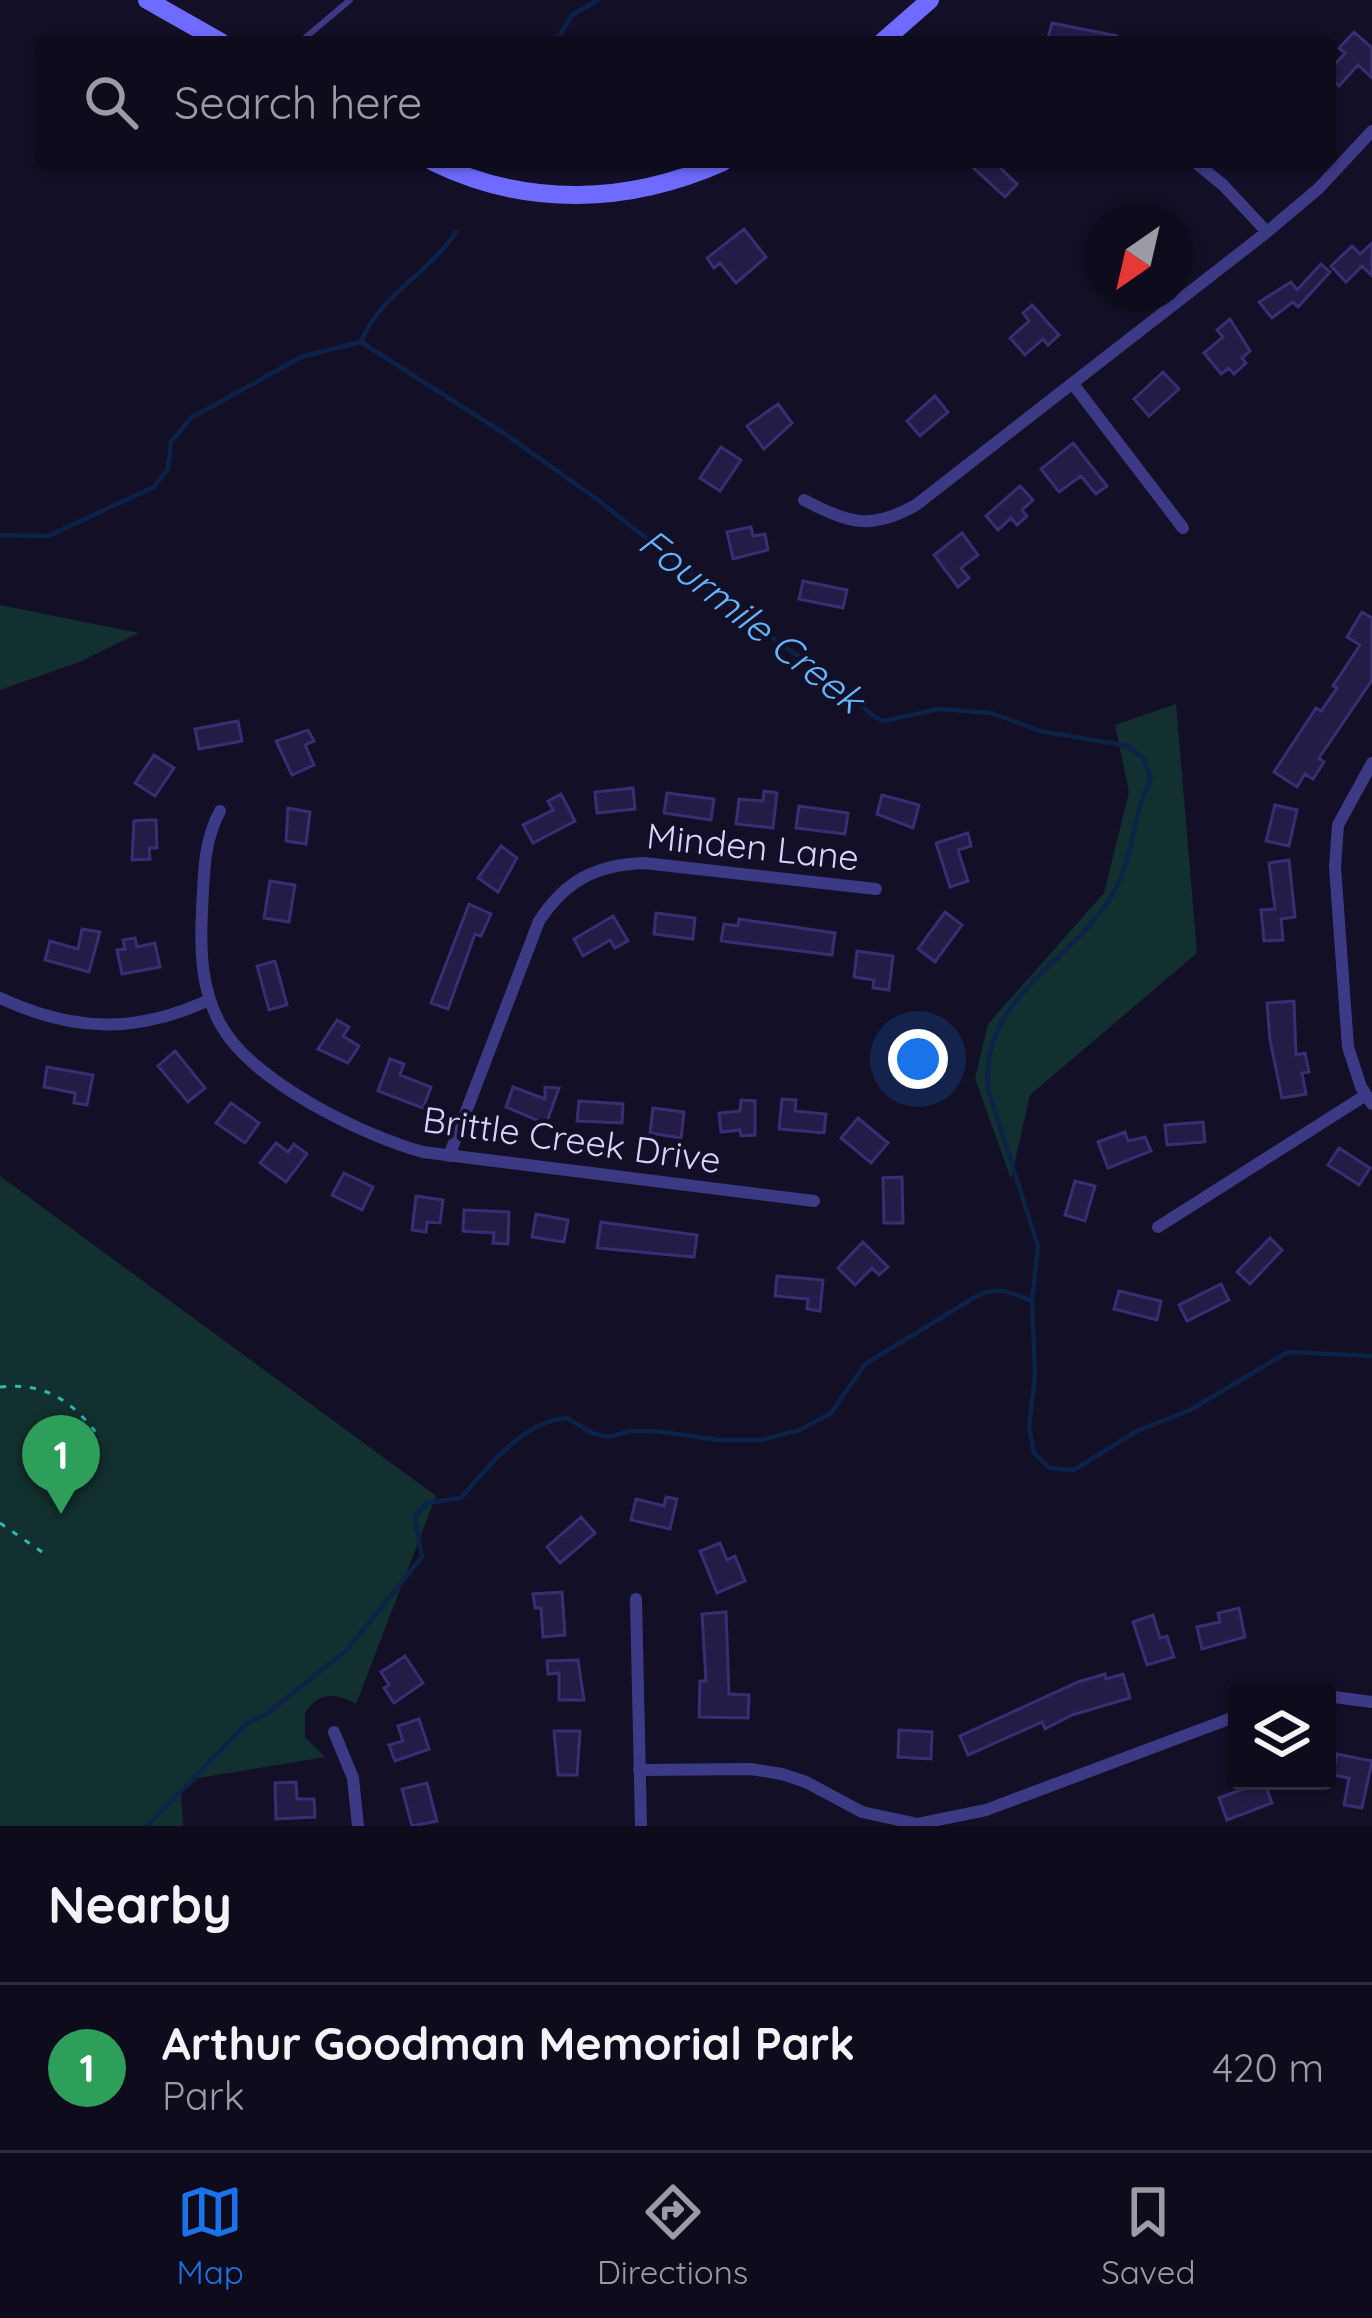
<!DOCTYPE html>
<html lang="en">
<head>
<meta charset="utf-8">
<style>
	:root { --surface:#0e0b1c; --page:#171425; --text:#f1f3f6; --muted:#9b9ba3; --line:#2e2b3b; --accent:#1a73e8 }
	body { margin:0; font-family:Quicksand,sans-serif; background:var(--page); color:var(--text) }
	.controls { position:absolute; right:36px; bottom:36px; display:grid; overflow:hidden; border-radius:12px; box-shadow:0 3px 9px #0004 }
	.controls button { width:108px; height:108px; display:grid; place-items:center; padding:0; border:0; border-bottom:3px solid var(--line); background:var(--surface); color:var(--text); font:60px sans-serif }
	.compass { position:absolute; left:1084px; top:204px; width:108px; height:108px; border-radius:50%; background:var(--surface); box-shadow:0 3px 9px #0004; rotate:214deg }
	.you { position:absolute; left:918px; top:1059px; width:42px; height:42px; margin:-30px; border:9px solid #fff; border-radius:50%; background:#1a73e8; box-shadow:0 0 0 18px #1a73e833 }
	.badge { display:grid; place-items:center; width:78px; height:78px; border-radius:50%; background:var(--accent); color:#fff; font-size:39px; font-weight:700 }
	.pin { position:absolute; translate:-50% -99px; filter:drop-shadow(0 3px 6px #0008) }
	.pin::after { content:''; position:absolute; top:63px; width:42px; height:36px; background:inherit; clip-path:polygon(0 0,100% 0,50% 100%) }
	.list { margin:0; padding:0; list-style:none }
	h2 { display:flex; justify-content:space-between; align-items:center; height:156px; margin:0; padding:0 48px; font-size:51px }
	h2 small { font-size:39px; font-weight:400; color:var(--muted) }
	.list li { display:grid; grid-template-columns:78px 1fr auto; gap:36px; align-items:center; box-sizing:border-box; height:168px; padding:0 48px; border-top:3px solid var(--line) }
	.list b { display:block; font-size:45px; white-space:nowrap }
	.list p { margin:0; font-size:39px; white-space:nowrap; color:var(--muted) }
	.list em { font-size:39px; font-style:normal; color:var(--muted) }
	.icon { flex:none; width:66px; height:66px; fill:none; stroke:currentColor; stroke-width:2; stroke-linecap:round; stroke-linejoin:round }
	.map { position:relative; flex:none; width:1372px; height:1826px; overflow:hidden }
	.search { position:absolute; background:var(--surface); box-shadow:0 3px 9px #0004; left:36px; right:36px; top:36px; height:132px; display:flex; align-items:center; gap:30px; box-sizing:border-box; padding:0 42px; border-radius:12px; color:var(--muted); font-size:45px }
	.sheet { height:324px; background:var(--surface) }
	nav { display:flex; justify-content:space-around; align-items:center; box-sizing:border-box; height:168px; border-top:3px solid var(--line); background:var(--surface); font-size:33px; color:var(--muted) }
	nav a { display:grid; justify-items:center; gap:6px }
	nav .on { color:var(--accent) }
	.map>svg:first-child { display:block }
</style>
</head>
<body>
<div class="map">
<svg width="1372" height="1826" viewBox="0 0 1372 1826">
	<rect width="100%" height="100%" fill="#130f26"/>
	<path fill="#12302f" d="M 0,605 L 139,633 L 79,662 L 0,690 Z
		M 1176,704 L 1197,953 L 1030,1095 L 1011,1179 L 975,1078 L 988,1024 L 1104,893 L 1129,792 L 1115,725 Z
		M 0,1176 L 436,1496 L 356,1704 C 336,1693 319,1691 305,1713 L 305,1737 L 325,1757 L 198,1778 L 181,1794 L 183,1826 L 0,1826 Z"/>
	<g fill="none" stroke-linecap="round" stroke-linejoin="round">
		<path stroke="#0c2248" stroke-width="4.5" d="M 547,42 L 560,35 L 572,15 L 598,0
			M 361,342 L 505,434 L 594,497 L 783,646 L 824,672 L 872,715 L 883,721 L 939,709 L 991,713 L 1040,731 L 1128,746 L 1143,758 L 1151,778 C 1133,814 1133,858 1114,892 C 1074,962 979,996 988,1089 L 1038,1246 L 1032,1301 L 1035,1375 L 1029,1427 L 1034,1453 L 1049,1468 L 1074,1470 L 1137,1431 L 1190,1410 L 1288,1352 L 1372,1356
			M 361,342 C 380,294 429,274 456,232
			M 0,535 L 48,536 L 154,487 L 168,469 L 171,442 L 191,418 L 301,357 L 361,342
			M 147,1826 L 246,1724 L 268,1713 L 347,1650 L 422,1557 L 415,1517 L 427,1503 L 461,1498 C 486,1468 525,1420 567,1418 L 592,1433 L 608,1437 L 631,1431 L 654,1431 L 719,1440 L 761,1440 L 800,1430 L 831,1413 L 865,1364 L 977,1296 C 997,1285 1012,1293 1032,1301"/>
	</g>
	<path fill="#241b47" stroke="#3b2d73" stroke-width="3" d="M 1052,23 L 1117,36 L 1117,42 L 1047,42 Z
		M 1354,32 L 1372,48 L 1372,78 L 1358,65 L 1339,86 L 1330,78 L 1330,70 L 1345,53 L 1339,48 Z
		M 967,162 L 994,162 L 1017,184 L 1005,197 Z
		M 744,229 L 766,257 L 736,283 L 720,263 L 714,268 L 707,258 Z
		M 1372,243 L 1372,276 L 1362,266 L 1346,282 L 1331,266 L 1352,246 L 1360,254 Z
		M 1321,264 L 1330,272 L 1298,307 L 1293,302 L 1272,318 L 1259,302 L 1291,282 L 1297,290 Z
		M 1032,305 L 1059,335 L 1048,345 L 1043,339 L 1025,355 L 1010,338 L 1029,321 L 1023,313 Z
		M 1230,319 L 1250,351 L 1242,358 L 1246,363 L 1234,374 L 1229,368 L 1221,374 L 1204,353 L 1223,337 L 1217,330 Z
		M 1163,372 L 1179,389 L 1149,416 L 1134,399 Z
		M 935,396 L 948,412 L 920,436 L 907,421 Z
		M 778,404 L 792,423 L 764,449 L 747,426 Z
		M 1073,443 L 1107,486 L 1096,494 L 1081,476 L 1059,492 L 1041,469 Z
		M 721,447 L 741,460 L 720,491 L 700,478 Z
		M 1020,486 L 1033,500 L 1022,510 L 1027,516 L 1017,525 L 1011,518 L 998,530 L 986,516 Z
		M 751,527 L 753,536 L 765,534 L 768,550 L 733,559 L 727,532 Z
		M 962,533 L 978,555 L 961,568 L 969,578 L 958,587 L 934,555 Z
		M 803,581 L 847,590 L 843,608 L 799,599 Z
		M 1362,612 L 1372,618 L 1372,680 L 1319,758 L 1324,762 L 1313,779 L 1305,774 L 1297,787 L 1274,772 L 1316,708 L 1321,711 L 1337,688 L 1333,686 L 1360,645 L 1347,637 Z
		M 238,721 L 242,741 L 199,749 L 195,729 Z
		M 308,730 L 314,741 L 305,745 L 314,765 L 292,775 L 276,741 Z
		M 154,755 L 174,768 L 155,796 L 135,783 Z
		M 633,788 L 635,809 L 597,813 L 595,792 Z
		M 764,791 L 777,793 L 773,828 L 736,824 L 739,799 L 763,801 Z
		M 667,793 L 714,799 L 711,820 L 664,813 Z
		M 561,794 L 575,821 L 533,843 L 523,825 L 553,810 L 548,801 Z
		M 882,795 L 919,805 L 913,828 L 877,814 Z
		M 1275,805 L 1297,810 L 1289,846 L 1266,841 Z
		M 799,806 L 848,813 L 845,834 L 796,828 Z
		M 288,808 L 310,812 L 306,844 L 286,841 Z
		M 148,820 L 156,820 L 157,848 L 149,848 L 150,859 L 132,860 L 134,821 Z
		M 968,833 L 971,846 L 958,850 L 968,881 L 950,887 L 936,843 Z
		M 501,846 L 517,858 L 498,892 L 478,878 Z
		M 1289,860 L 1295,917 L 1281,919 L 1283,940 L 1264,941 L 1261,910 L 1275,909 L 1269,863 Z
		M 270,881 L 295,885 L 289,922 L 264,918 Z
		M 469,904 L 491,914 L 481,936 L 475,934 L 448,1009 L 431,1003 Z
		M 945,912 L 962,925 L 935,962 L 918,949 Z
		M 656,913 L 695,918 L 693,939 L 654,934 Z
		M 613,916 L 628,941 L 615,948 L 610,940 L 583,956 L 574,939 Z
		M 739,919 L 835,933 L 832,955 L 721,941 L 724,924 L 738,926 Z
		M 82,929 L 100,932 L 89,972 L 45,960 L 50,941 L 78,949 Z
		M 135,938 L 137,947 L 155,943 L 160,967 L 122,974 L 117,950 L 125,949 L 123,940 Z
		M 857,951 L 893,956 L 889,990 L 873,988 L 874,980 L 854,977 Z
		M 275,961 L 287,1005 L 269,1010 L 257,966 Z
		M 1294,1001 L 1296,1055 L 1305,1053 L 1309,1072 L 1302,1073 L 1306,1094 L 1282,1098 L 1270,1040 L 1267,1003 Z
		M 337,1020 L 349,1027 L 343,1036 L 359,1046 L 348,1063 L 318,1049 Z
		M 175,1051 L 205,1088 L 188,1102 L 158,1066 Z
		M 390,1059 L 404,1064 L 400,1075 L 431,1087 L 423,1108 L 378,1091 Z
		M 47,1067 L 93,1075 L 87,1105 L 74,1103 L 75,1093 L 44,1087 Z
		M 513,1087 L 545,1099 L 545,1087 L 559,1088 L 546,1124 L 506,1107 Z
		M 782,1099 L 796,1100 L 795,1111 L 826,1114 L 824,1133 L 779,1129 Z
		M 741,1100 L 755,1101 L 755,1135 L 741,1136 L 740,1130 L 721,1132 L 719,1113 L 740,1111 Z
		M 579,1101 L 623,1104 L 622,1123 L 577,1121 Z
		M 231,1103 L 259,1123 L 245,1143 L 216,1123 Z
		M 653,1108 L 684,1112 L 681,1138 L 650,1133 Z
		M 858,1118 L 888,1143 L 871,1163 L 841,1138 Z
		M 1203,1122 L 1205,1142 L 1167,1145 L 1165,1125 Z
		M 1125,1132 L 1128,1141 L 1145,1137 L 1151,1151 L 1108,1168 L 1098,1142 Z
		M 276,1143 L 288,1152 L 294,1144 L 307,1154 L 286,1182 L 260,1163 Z
		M 1339,1148 L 1370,1168 L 1359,1185 L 1328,1165 Z
		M 344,1173 L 373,1187 L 362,1210 L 332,1195 Z
		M 902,1177 L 903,1223 L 884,1223 L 883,1178 Z
		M 1075,1181 L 1095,1186 L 1085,1221 L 1065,1215 Z
		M 416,1196 L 443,1200 L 440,1223 L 427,1222 L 426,1232 L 412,1230 Z
		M 464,1210 L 509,1212 L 508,1244 L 493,1243 L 494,1233 L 463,1231 Z
		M 536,1214 L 568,1220 L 564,1242 L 532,1237 Z
		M 601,1222 L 697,1235 L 694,1257 L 597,1248 Z
		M 1270,1238 L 1282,1250 L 1250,1284 L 1237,1272 Z
		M 863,1242 L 888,1267 L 879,1275 L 872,1268 L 855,1285 L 838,1268 Z
		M 777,1276 L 823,1280 L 820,1311 L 807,1309 L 808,1299 L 775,1296 Z
		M 1221,1284 L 1229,1300 L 1187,1321 L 1179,1305 Z
		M 1119,1291 L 1161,1301 L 1157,1320 L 1114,1309 Z
		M 666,1497 L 677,1499 L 670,1529 L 631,1520 L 636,1499 L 664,1506 Z
		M 581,1517 L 595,1533 L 560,1563 L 547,1547 Z
		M 720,1543 L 727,1560 L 735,1556 L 745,1581 L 717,1593 L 700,1551 Z
		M 562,1592 L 565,1635 L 543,1637 L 541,1608 L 535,1608 L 533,1594 Z
		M 1239,1608 L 1245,1637 L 1202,1649 L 1197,1627 L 1220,1622 L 1218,1613 Z
		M 726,1612 L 729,1694 L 749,1695 L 748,1718 L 699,1717 L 700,1681 L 706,1681 L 702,1614 Z
		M 1153,1615 L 1160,1638 L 1167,1636 L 1174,1657 L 1147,1665 L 1133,1622 Z
		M 405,1656 L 423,1683 L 394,1703 L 384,1688 L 389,1685 L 381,1672 Z
		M 578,1660 L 584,1700 L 559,1700 L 559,1673 L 548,1674 L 547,1661 Z
		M 1105,1674 L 1106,1679 L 1123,1674 L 1130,1698 L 1072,1715 L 1045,1729 L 1042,1722 L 968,1755 L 960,1736 L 1078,1682 Z
		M 419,1719 L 429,1749 L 395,1761 L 389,1745 L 403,1741 L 398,1726 Z
		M 899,1730 L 932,1732 L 931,1759 L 898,1757 Z
		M 554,1731 L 580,1731 L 577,1775 L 558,1775 Z
		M 1337,1754 L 1372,1761 L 1362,1808 L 1344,1805 L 1349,1778 L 1333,1775 Z
		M 1264,1781 L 1272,1803 L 1227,1820 L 1219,1798 Z
		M 296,1782 L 297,1799 L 314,1799 L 315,1817 L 276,1819 L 275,1783 Z
		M 427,1783 L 437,1821 L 412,1826 L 402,1789 Z"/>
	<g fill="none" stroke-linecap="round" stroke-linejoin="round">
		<path stroke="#2fb8b0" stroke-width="3" stroke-dasharray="6 9" stroke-linecap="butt" d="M 0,1387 C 48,1382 74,1403 101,1439
			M 0,1523 L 45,1554"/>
		<path stroke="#3d3a85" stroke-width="6" d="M 300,42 L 350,0"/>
		<path stroke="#3d3a85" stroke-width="12" d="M 1195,162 L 1223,185 L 1267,232
			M 1073,384 L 1183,528
			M 804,500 C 849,523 870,531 916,505 L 1267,232 L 1318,189 L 1372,131
			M 1372,763 L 1338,825 L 1335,867 L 1348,1047 L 1361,1087 L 1372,1104
			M 220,811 C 203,843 204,875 202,910 C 200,950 201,992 222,1027 C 255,1083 362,1135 423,1152 L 814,1201
			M 0,998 C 73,1032 136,1034 209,1000
			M 449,1156 L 539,921 C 566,880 596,865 644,863 L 876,889
			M 1158,1227 L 1366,1095
			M 636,1599 L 641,1826
			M 1327,1696 L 1372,1702
			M 334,1732 L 353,1778 L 358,1826
			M 639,1770 L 751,1769 L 782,1774 L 806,1782 L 862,1812 L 918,1824 L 986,1810 L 1237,1716"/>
		<path stroke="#6f6bff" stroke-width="18" d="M 147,0 L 221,42
			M 882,42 L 930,0
			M 433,162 C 527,208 629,204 723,162"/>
	</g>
	<g text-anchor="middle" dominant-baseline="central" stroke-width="9" stroke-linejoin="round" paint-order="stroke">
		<g font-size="36" fill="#d9d4ff" stroke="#130f26">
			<text transform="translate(753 846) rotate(6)">Minden Lane</text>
			<text transform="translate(572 1139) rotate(8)">Brittle Creek Drive</text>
		</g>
		<g font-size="39" font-style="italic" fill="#62b6ff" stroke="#130f26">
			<text transform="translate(752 620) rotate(38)">Fourmile Creek</text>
		</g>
	</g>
</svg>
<div class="controls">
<button><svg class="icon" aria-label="layers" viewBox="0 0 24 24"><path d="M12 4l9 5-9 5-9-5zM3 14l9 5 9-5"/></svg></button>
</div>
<svg class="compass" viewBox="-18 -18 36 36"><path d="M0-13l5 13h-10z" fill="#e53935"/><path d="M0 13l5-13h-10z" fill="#9b9ba3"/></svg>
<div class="you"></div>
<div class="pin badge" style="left:61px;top:1514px;background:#2e9e5b">1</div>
<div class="search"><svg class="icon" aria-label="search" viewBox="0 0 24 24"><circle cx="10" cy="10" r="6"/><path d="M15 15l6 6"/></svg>Search here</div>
</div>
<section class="sheet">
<h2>Nearby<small></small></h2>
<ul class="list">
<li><span class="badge" style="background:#2e9e5b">1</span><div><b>Arthur Goodman Memorial Park</b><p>Park</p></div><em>420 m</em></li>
</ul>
</section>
<nav>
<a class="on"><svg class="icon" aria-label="map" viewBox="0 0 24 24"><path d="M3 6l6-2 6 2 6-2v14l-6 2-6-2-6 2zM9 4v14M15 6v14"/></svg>Map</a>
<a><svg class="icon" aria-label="directions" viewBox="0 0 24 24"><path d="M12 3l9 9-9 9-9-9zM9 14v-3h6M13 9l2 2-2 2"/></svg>Directions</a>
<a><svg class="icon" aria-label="saved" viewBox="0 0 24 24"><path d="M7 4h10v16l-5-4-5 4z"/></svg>Saved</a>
</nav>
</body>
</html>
